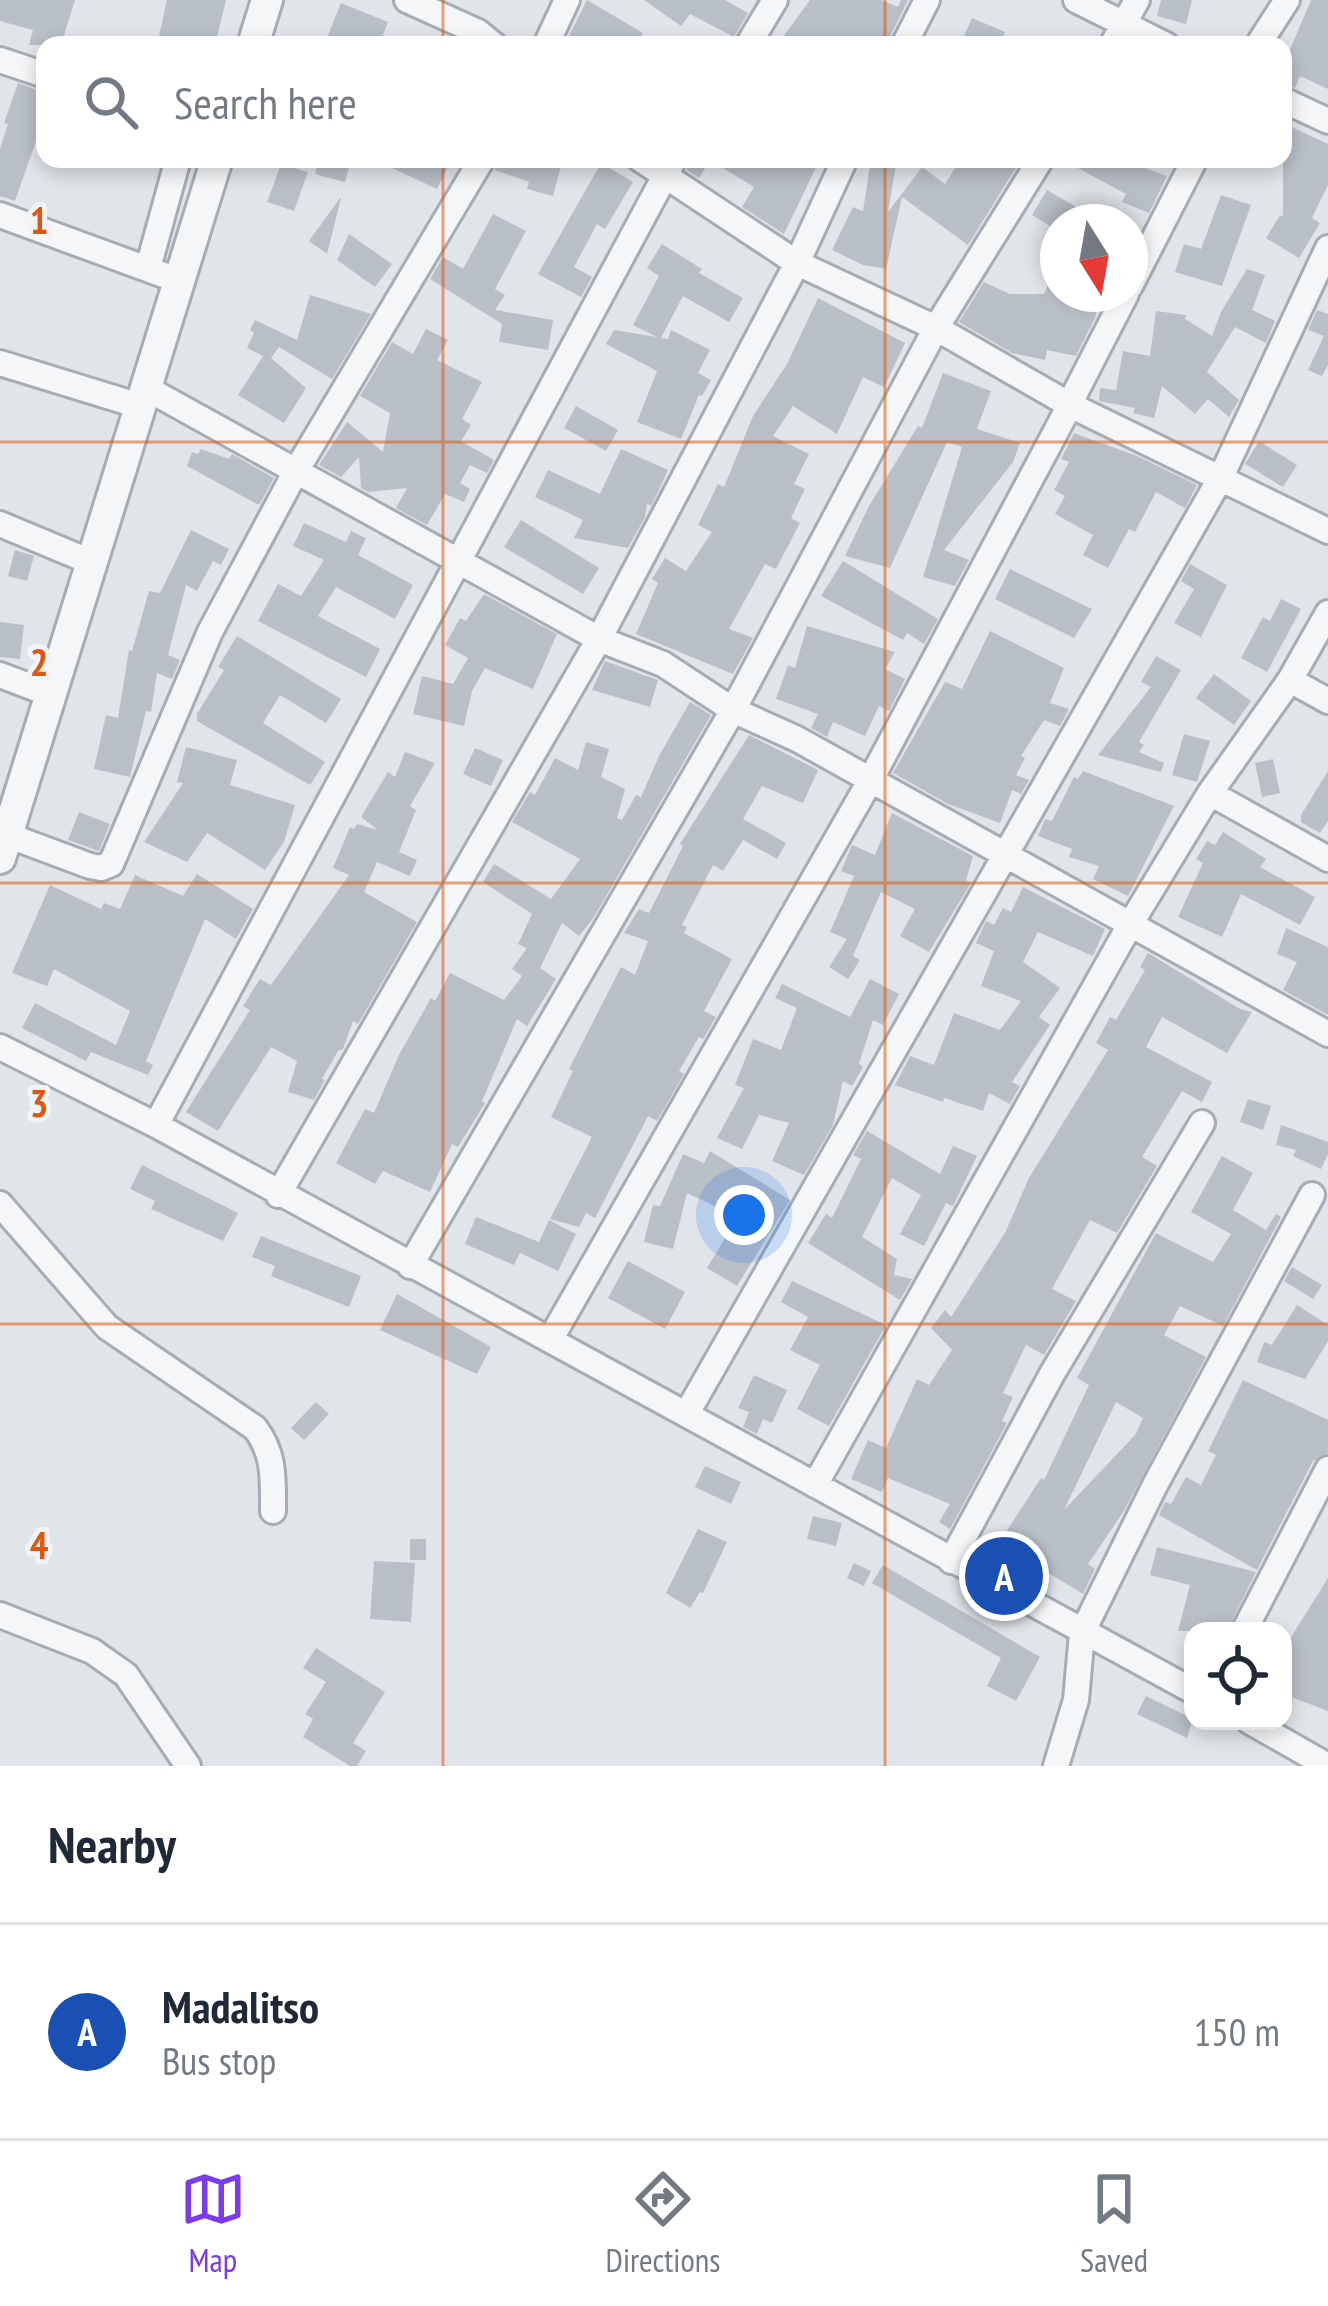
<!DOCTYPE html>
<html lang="en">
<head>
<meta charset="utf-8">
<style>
	:root { --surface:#fff; --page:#f6f6f7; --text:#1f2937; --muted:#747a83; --line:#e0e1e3; --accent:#7c3aed }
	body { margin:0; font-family:"PT Sans Narrow",sans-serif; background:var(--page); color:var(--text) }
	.controls { position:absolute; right:36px; bottom:36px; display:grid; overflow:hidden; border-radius:24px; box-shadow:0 6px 18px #0003 }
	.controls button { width:108px; height:108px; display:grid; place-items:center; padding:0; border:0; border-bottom:3px solid var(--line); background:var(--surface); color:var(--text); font:60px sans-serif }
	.compass { position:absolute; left:1040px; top:204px; width:108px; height:108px; border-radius:50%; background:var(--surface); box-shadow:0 6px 18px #0003; rotate:169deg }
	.you { position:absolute; left:744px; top:1215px; width:42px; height:42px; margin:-30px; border:9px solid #fff; border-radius:50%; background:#1a73e8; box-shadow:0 0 0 18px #1a73e833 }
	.badge { display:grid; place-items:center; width:78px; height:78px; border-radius:50%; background:var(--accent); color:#fff; font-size:39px; font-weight:700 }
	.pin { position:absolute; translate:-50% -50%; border:6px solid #fff; box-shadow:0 3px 12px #0006 }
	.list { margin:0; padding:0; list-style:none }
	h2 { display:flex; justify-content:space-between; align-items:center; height:156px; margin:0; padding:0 48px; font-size:51px }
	h2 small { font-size:39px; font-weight:400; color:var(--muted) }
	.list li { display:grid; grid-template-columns:78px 1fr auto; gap:36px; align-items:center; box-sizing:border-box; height:216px; padding:0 48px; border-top:3px solid var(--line) }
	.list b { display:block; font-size:45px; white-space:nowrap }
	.list p { margin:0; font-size:39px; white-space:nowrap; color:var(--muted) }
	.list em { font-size:39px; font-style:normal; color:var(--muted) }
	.icon { flex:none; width:66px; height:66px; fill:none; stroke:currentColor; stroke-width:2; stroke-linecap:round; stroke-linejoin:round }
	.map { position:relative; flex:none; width:1328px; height:1766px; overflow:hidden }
	.search { position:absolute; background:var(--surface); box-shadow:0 6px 18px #0003; left:36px; right:36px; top:36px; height:132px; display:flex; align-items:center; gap:30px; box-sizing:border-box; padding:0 42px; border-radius:24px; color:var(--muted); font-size:45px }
	.sheet { height:372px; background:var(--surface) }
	nav { display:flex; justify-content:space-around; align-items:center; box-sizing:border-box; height:168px; border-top:3px solid var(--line); background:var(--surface); font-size:33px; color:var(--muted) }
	nav a { display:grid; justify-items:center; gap:6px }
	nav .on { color:var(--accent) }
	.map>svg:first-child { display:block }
</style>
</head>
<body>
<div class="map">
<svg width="1328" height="1766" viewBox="0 0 1328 1766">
	<rect width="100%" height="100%" fill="#e1e5ea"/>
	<path fill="#b9bfc7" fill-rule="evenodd" d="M 0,0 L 75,0 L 61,45 L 29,45 L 33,30 L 0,21 Z
		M 167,0 L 226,0 L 215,45 L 186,45 L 187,42 L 159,36 Z
		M 587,0 L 643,33 L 636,45 L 584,45 L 569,36 Z
		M 644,0 L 725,0 L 748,13 L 734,37 L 690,14 L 681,26 Z
		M 810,0 L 881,0 L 898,7 L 901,0 L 908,0 L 886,45 L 777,45 Z
		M 1161,0 L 1192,0 L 1186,24 L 1157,16 Z
		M 1311,0 L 1328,0 L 1328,89 L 1300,76 L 1295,88 L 1283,84 L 1283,66 Z
		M 341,3 L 388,22 L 379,45 L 324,45 Z
		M 972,18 L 1005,32 L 1000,45 L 960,45 Z
		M 18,83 L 45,93 L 45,115 L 15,201 L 0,196 L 0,149 L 8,124 L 4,123 Z
		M 1283,123 L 1328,144 L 1328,185 L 1312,218 L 1320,223 L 1299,258 L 1266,238 L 1280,215 L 1283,217 Z
		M 319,159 L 351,159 L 345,182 L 315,174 Z
		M 373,159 L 452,159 L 437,189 Z
		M 498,159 L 563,159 L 553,196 L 527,189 L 529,182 L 495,170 Z
		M 690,159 L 820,159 L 784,234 L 742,207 L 754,187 L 710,160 L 699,178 L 687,170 Z
		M 871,159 L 897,159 L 888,212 L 922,167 L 945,184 L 961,159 L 1013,159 L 1019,163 L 968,245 L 902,197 L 886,269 L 863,265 L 832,250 L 853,207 L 863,211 Z
		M 1061,159 L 1132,159 L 1131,163 L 1167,176 L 1149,213 L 1122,202 L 1126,194 Z
		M 601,163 L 633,182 L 605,229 L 597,224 L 574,267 L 592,277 L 581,297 L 538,274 Z
		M 281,164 L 308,172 L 294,211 L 267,202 Z
		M 1047,190 L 1102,222 L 1058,222 L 1058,231 L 1032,215 Z
		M 1221,195 L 1251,205 L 1222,286 L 1175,272 L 1184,244 L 1201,249 Z
		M 340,198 L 341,198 L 327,254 L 309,241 Z
		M 493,214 L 526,231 L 495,289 L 505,295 L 495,310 L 553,320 L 548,350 L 499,342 L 502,324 L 430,279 L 443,257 L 463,269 Z
		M 349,234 L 392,264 L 375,287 L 337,260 Z
		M 662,244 L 702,269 L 699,273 L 743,298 L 729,322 L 683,296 L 661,338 L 668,339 L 671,330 L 710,350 L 698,373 L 711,380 L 702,396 L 699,395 L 681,439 L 637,422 L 657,371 L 606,344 L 614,330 L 657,337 L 633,325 L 659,276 L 647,268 Z
		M 1058,262 L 1058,294 L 1101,294 L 1095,318 L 1076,356 L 1047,350 L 1045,360 L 1012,353 L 959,322 L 984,282 L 1010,294 L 1044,294 Z
		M 1247,269 L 1265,275 L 1252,310 L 1275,321 L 1266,343 L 1235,327 L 1207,372 L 1239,400 L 1229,417 L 1208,399 L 1195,414 L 1162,386 L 1154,418 L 1133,413 L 1135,408 L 1099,401 L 1100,388 L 1116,390 L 1123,351 L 1150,356 L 1156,311 L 1186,315 L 1185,319 L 1212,336 L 1221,312 Z
		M 310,295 L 371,314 L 332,379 L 279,347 L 271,358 L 306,388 L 284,423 L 238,395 L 263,356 L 247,348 L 254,333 L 250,330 L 255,320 L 297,340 Z
		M 818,298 L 905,343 L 884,387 L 863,377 L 837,434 L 793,406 L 773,436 L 809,454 L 794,484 L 805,489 L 791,518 L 800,523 L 776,569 L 765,564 L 729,629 L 753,638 L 733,674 L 636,634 L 658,583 L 652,579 L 665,558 L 686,571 L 712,532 L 698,525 L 718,484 L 724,487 L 753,416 L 787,364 Z
		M 1317,310 L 1328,314 L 1328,365 L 1322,376 L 1308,370 L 1324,336 L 1308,330 Z
		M 426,329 L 448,340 L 437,360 L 482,382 L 462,419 L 471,425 L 461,441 L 494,460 L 487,473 L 470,465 L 460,483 L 470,489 L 464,502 L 445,494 L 427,525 L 396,508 L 407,488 L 368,492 L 361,488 L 359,457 L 341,477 L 319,465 L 347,422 L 383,452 L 390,413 L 360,396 L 392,342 L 413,354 Z
		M 943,373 L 991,391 L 977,429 L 1020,443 L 1013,462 L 944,550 L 969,560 L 955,586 L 923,577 L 962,447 L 947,442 L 890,568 L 845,556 L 869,506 L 918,426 L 922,428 Z
		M 576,406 L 618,430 L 606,451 L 564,428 Z
		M 1074,433 L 1137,456 L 1197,485 L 1185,508 L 1156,492 L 1135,532 L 1129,529 L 1108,568 L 1083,555 L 1093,535 L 1055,514 L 1065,496 L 1054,490 L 1069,462 L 1061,459 Z
		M 1259,441 L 1297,465 L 1283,487 L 1245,464 Z
		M 201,449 L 229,459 L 232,454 L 274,478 L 259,505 L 187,466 L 192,452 L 198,454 Z
		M 621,449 L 668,470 L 659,490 L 651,506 L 647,504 L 645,517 L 628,548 L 574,538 L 583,520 L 535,497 L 548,470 L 600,494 Z
		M 521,520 L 599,568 L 583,594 L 504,547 Z
		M 304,523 L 346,542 L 351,531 L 366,538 L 358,555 L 413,585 L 395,619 L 336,587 L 318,616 L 380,649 L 366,677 L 258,621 L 278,584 L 301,596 L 324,560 L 293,546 Z
		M 191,530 L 229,549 L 221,565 L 213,561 L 197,591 L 186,585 L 168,655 L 180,660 L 172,679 L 157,673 L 151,712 L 146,711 L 130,777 L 94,769 L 106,715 L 118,718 L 129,650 L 132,651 L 149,591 L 160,593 Z
		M 15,550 L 34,556 L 27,581 L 8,576 Z
		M 843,561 L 938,619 L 924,644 L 907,633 L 903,640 L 821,596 Z
		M 1190,564 L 1227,585 L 1201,637 L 1174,623 L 1194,589 L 1181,581 Z
		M 1010,569 L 1092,609 L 1074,638 L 995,599 Z
		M 484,594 L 557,634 L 533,689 L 485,668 L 472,691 L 464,726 L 413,714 L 422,676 L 453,684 L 468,658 L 445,645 L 460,618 L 466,621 Z
		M 1281,599 L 1301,609 L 1267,672 L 1241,658 L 1263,617 L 1270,621 Z
		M 0,622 L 24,625 L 20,659 L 0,657 Z
		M 807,626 L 895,652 L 885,669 L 905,679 L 889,711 L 879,706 L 865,736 L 833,722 L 827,737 L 811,728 L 818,714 L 776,699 L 788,665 L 795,668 Z
		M 990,631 L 1064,668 L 1050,703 L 1069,709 L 1060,726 L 1044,720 L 1021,756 L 1025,758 L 1016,775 L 1029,780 L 1021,794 L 1012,790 L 1000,823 L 948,804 L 893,773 L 945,682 L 962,689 Z
		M 237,636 L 341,699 L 326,723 L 280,695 L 263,723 L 325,762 L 310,785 L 197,721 L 197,714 L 224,670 L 218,667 Z
		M 1156,656 L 1181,670 L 1139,742 L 1144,745 L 1139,752 L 1164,763 L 1161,772 L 1098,755 L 1151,687 L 1141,682 Z
		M 605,661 L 658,680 L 650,707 L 592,690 Z
		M 1214,674 L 1251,701 L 1234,725 L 1196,698 Z
		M 690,702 L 711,715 L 594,917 L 579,936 L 562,923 L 540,968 L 556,979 L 527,1026 L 517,1019 L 482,1101 L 485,1103 L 458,1147 L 452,1144 L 430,1192 L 383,1171 L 375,1184 L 336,1163 L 365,1109 L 374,1113 L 399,1055 L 431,998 L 435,1001 L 450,973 L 504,1000 L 522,976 L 512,969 L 527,948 L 518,944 L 532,914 L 483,882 L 494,864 L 551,899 L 580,859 L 512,822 L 530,792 L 535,795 L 555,758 L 578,770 L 586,742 L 609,749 L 601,777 L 625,789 L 617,818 L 622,820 L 636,795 L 641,797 L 659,756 Z
		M 1184,734 L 1210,741 L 1197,782 L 1172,775 Z
		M 749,735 L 818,770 L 803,803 L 762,786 L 743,819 L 786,843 L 777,859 L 743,840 L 723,871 L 713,865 L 682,925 L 687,927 L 684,933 L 732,959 L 704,1011 L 716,1017 L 703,1039 L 699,1037 L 679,1071 L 684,1074 L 657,1121 L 648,1116 L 595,1218 L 586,1213 L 579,1227 L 550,1219 L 592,1137 L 551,1117 L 573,1071 L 569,1069 L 621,967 L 635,975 L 648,941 L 624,933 L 639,909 L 649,913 L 683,846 L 680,844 Z
		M 186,747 L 237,760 L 230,785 L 295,805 L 284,842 L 265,870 L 207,833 L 187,862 L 144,842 L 183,783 L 177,782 Z
		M 475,748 L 503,760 L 491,786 L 463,774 Z
		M 405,752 L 435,763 L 410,806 L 416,810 L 399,852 L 417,860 L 410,876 L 377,862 L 364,892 L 417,922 L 358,1024 L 353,1021 L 343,1049 L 338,1051 L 322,1079 L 325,1080 L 314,1100 L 288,1092 L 297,1061 L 271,1047 L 218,1131 L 186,1112 L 250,1010 L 243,1006 L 260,979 L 271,985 L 349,875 L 333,868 L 350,827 L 354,829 L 357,824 L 378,830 L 361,817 L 388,772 L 395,777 Z
		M 1273,759 L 1280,793 L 1262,797 L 1255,763 Z
		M 1083,771 L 1174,806 L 1128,896 L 1093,879 L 1099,866 L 1069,857 L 1072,849 L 1038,836 L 1045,819 L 1052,821 L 1074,777 L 1078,779 Z
		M 1328,771 L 1328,821 L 1320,833 L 1301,822 L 1301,815 Z
		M 79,812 L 110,824 L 99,851 L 68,840 Z
		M 892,813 L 973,856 L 966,880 L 971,883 L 929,952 L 900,936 L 915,909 L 881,892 L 853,956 L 860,960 L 848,979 L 829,967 L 847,939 L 830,932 L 854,876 L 841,871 L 852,845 L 875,855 Z
		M 1223,832 L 1266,859 L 1260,867 L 1315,897 L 1300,925 L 1241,894 L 1222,937 L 1178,917 L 1203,863 L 1196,859 L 1207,841 L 1215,845 Z
		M 197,874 L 253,909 L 236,939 L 205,919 L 146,1061 L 153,1065 L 148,1075 L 91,1052 L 86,1061 L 22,1028 L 35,1003 L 116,1045 L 130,1011 L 54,969 L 47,986 L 12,973 L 50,885 L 101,909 L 104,903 L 120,909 L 135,875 L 183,896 Z
		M 1023,887 L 1105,929 L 1093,956 L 1038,932 L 1023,962 L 1060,988 L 1039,1017 L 1050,1025 L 1012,1082 L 1020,1086 L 1010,1104 L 989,1093 L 983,1111 L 944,1098 L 943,1102 L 895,1085 L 910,1056 L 934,1065 L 954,1013 L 1000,1030 L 1021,1001 L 981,986 L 994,951 L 976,943 L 986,921 L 994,925 L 1003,908 L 1011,912 Z
		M 1286,928 L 1328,947 L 1328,1015 L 1283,990 L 1297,962 L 1277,954 Z
		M 1148,953 L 1240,1009 L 1252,1012 L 1227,1053 L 1162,1017 L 1146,1047 L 1212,1082 L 1202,1102 L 1182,1091 L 1142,1157 L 1157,1166 L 1117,1233 L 1090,1220 L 1052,1289 L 1076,1301 L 1044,1355 L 1026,1345 L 1003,1393 L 1013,1397 L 1002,1421 L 1007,1423 L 950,1529 L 939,1522 L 950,1504 L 888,1478 L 882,1492 L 851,1479 L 868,1440 L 886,1448 L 917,1379 L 929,1385 L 952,1350 L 931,1328 L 945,1310 L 951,1317 L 1005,1233 L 1029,1178 L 1108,1050 L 1096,1043 L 1110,1017 L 1116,1020 L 1145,970 L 1140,967 Z
		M 870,979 L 899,994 L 883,1025 L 873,1020 L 859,1064 L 863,1067 L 852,1086 L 843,1081 L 833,1125 L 804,1175 L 772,1161 L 789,1123 L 759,1115 L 742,1149 L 717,1138 L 744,1088 L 735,1085 L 753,1039 L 781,1050 L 797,1008 L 775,998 L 782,984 L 850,1017 Z
		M 1248,1099 L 1271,1106 L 1263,1130 L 1240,1122 Z
		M 1281,1125 L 1328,1142 L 1328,1154 L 1321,1169 L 1293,1156 L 1296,1150 L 1276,1145 Z
		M 867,1131 L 940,1174 L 953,1146 L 977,1156 L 953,1206 L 946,1203 L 924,1246 L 900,1234 L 921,1195 L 892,1178 L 862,1237 L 897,1259 L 894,1275 L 912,1279 L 900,1300 L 808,1243 L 826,1214 L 832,1218 L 861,1159 L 853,1155 Z
		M 710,1151 L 790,1200 L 737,1286 L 707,1268 L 738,1217 L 687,1193 L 673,1249 L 644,1242 L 653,1205 L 660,1206 L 683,1154 L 704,1163 Z
		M 1222,1156 L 1253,1173 L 1233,1210 L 1266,1230 L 1276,1214 L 1281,1217 L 1223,1326 L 1180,1306 L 1164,1335 L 1206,1357 L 1124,1511 L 1088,1564 L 1095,1569 L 1083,1594 L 999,1543 L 1041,1478 L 1044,1480 L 1089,1385 L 1077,1378 L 1156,1233 L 1213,1262 L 1231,1234 L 1191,1212 ZM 1116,1402 L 1143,1418 L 1136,1434 L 1064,1510 Z
		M 142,1165 L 238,1213 L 223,1241 L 151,1209 L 155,1201 L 130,1189 Z
		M 476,1217 L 539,1242 L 549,1220 L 576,1234 L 558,1271 L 520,1253 L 514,1265 L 465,1244 Z
		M 261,1236 L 361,1276 L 349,1307 L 271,1276 L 275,1266 L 252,1257 Z
		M 628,1261 L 685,1292 L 665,1329 L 608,1298 Z
		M 1292,1267 L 1322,1285 L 1313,1299 L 1284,1281 Z
		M 792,1281 L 886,1325 L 829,1426 L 797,1409 L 820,1365 L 790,1350 L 808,1317 L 781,1302 Z
		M 397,1294 L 491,1347 L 477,1374 L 380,1330 Z
		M 1297,1305 L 1328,1325 L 1328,1341 L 1305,1379 L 1257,1362 L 1264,1342 L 1272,1345 Z
		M 754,1375 L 787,1390 L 772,1423 L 763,1419 L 757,1434 L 743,1427 L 749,1412 L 738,1408 Z
		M 1243,1380 L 1328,1420 L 1328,1453 L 1313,1461 L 1257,1570 L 1159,1515 L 1165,1502 L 1171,1504 L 1186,1477 L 1201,1485 L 1216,1455 L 1208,1451 Z
		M 316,1402 L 329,1414 L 304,1440 L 291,1428 Z
		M 705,1466 L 741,1482 L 731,1504 L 695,1487 Z
		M 813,1516 L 842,1523 L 836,1546 L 807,1539 Z
		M 698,1529 L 727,1542 L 703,1593 L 700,1592 L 690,1608 L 666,1593 Z
		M 410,1539 L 426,1539 L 426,1560 L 410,1560 Z
		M 1157,1547 L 1256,1572 L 1227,1631 L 1178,1631 L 1190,1585 L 1150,1575 Z
		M 374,1561 L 415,1563 L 411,1622 L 370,1619 Z
		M 854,1563 L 871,1571 L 864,1586 L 847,1578 Z
		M 883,1565 L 1040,1657 L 1016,1701 L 987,1686 L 1001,1658 L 872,1583 Z
		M 1328,1578 L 1328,1711 L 1283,1694 L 1283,1650 Z
		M 316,1648 L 385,1692 L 353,1743 L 366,1751 L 357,1766 L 350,1766 L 303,1737 L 313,1719 L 305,1714 L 326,1682 L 303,1668 Z
		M 1146,1696 L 1193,1719 L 1187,1738 L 1137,1714 Z"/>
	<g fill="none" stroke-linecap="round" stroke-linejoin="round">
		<defs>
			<path id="minor" d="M 407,0 L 478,32 L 494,45
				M 1076,0 L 1166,45
				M 546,45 L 567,0
				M 748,45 L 775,0
				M 904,45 L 927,0
				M 1112,45 L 1137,0
				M 1258,45 L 1287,0
				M 0,60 L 45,75
				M 1283,100 L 1328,121
				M 640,159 L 797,263 L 936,328 L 1070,405 L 1328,531
				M 0,215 L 180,281
				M 148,268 L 178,159
				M 1130,286 L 1195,159
				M 0,363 L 140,406
				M 146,388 L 599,639 L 663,664 L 733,710 L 797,739 L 1328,1034
				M 1070,403 L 1126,294
				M 0,524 L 91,562
				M 0,675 L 50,694
				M 1290,680 L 1328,701
				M 1210,793 L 1328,859
				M 7,835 L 90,866 L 101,868 L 111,864 L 210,632 L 296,471 L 482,159
				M 0,1047 L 156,1125 L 1193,1691
				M 156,1125 L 674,159
				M 278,1195 L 599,639 L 797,263 L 845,159
				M 0,1204 L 107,1327 L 255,1428 C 275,1454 273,1479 273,1511
				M 410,1266 L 733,710 L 936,328 L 1041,159
				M 550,1340 L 870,781 L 1070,405
				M 687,1413 L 1221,477 L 1328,248
				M 815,1485 L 1131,923 L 1210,793 L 1290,680 L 1328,613
				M 951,1561 L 1052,1374 L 1202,1123
				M 0,1615 L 92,1651 L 126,1675 L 188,1766
				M 1244,1631 L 1328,1469
				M 1249,1721 L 1328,1766
				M 1056,1766 L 1076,1700 L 1082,1633 L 1155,1485 L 1312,1195"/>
			<path id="tertiary" d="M 253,45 L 267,0
				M 0,858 L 217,159"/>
		</defs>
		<use href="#minor" stroke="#a6acb4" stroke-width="30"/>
		<use href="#tertiary" stroke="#a6acb4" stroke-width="36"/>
		<use href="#minor" stroke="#f4f6f8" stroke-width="24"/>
		<use href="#tertiary" stroke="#f4f6f8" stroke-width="30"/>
	</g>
	<path fill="none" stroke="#de570f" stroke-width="3" stroke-opacity="0.55" d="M 443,0 L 443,45M 885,0 L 885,45M 443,159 L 443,1766M 885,159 L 885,1766M 0,442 L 1328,442M 0,883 L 1328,883M 0,1324 L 1328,1324"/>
	<g font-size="39" text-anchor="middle" font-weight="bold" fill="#de570f" stroke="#f1f4f7" stroke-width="10" stroke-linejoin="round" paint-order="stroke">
		<text x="39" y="234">1</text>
		<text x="39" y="676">2</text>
		<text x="39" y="1117">3</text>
		<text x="39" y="1559">4</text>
	</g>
</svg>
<div class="controls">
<button><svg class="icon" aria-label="locate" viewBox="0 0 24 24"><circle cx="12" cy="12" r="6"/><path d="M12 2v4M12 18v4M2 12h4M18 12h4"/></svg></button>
</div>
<svg class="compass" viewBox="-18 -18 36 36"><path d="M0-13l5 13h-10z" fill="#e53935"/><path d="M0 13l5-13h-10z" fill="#747a83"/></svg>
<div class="you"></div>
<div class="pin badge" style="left:1004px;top:1576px;background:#1a4fb4">A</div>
<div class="search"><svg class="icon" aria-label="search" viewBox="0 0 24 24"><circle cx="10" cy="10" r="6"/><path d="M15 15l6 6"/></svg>Search here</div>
</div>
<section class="sheet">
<h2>Nearby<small></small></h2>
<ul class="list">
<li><span class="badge" style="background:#1a4fb4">A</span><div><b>Madalitso</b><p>Bus stop</p></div><em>150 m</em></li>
</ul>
</section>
<nav>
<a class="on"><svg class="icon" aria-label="map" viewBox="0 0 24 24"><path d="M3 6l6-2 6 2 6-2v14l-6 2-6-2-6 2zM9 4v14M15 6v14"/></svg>Map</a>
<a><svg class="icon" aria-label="directions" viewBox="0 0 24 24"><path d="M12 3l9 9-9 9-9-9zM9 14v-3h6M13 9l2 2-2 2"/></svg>Directions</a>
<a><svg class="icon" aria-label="saved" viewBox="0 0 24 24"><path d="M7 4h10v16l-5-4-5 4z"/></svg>Saved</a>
</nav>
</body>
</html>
